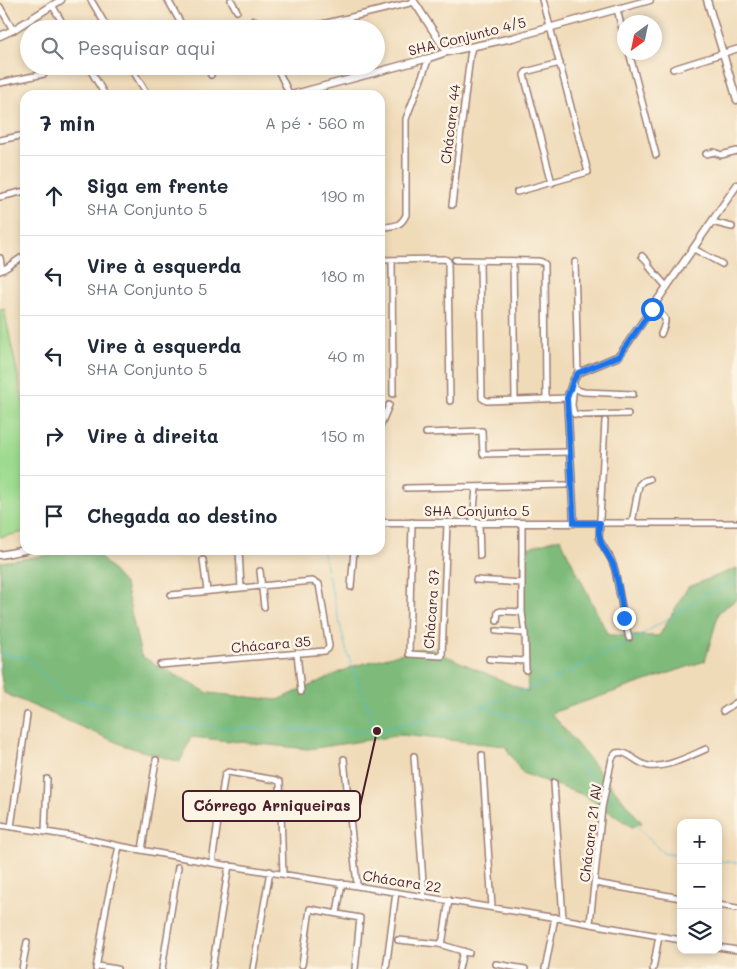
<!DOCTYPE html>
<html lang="pt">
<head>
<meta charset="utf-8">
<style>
	:root { --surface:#fff; --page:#f2f2f3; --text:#1f2937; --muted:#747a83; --line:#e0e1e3 }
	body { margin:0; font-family:Mali,sans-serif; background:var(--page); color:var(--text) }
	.controls { position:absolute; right:15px; bottom:15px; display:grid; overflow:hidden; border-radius:10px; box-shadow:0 2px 8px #0003 }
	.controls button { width:45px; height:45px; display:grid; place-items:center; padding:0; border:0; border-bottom:1px solid var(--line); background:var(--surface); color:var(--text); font:25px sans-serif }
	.compass { position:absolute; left:617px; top:15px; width:45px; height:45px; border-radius:50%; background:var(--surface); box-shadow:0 2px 8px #0003; rotate:213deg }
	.stop { position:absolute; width:15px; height:15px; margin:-11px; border:4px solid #1a73e8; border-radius:50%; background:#fff }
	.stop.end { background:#1a73e8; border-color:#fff; box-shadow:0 1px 5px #0008 }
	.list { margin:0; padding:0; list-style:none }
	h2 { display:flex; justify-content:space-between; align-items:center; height:65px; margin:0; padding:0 20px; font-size:21px }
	h2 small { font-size:16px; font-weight:400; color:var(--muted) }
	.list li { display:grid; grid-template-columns:32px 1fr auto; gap:15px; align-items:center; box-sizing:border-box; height:80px; padding:0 20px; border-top:1px solid var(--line) }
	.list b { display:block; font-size:19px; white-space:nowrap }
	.list p { margin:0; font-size:16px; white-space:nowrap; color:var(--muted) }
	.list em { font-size:16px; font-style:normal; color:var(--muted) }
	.icon { flex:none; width:28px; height:28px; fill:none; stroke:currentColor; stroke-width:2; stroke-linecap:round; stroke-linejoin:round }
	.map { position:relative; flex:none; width:737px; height:969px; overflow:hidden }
	.search { position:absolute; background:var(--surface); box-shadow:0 2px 8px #0003; left:20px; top:20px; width:365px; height:55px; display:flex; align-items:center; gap:12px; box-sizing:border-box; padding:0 18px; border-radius:28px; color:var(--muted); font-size:19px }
	.panel { position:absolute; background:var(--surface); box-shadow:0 2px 8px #0003; left:20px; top:90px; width:365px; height:465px; border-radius:15px }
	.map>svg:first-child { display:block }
</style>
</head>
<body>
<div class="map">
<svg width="737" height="969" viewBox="0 0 737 969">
	<rect width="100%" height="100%" fill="#fcf5e5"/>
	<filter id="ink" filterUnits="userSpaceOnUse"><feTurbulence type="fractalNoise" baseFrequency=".02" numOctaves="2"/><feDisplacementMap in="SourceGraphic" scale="10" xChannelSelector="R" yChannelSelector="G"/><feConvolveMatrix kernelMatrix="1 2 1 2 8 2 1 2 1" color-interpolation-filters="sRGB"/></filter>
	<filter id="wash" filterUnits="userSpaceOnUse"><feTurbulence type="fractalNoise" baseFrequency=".0096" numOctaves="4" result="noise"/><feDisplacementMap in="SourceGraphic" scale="20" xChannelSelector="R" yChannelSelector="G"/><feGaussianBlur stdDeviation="1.12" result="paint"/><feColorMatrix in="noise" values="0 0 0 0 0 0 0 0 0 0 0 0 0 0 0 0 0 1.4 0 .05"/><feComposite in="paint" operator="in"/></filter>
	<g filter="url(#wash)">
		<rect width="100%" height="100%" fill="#f0dbb9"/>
		<path fill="#9edb8f" stroke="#747d5d" d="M 4,309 L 25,410 L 25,532 L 0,537 L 0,310 Z"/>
		<path fill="#7ebb7a" stroke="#646d52" d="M 560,538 L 608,635 L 659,636 L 688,587 L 737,568 L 737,599 L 719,612 L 705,661 L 551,713 L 642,823 L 632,827 L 584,795 L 522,773 L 505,746 L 402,735 L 308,749 L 191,737 L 180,762 L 125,746 L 4,693 L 0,669 L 0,562 L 85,550 L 94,550 L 125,585 L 141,656 L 208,693 L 278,700 L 354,666 L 426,647 L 528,692 L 521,550 Z"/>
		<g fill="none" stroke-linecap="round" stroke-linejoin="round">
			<path stroke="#51bbce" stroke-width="1" d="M 322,550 L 346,649 L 376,730
				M 0,654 L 28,658 L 64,696 L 188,724 L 232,728 L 377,731 L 469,711 L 549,681 L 633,640 L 708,594 L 737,580
				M 482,707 L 546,728 L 604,792
				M 607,795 L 663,853 L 681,856
				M 718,861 L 737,863"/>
		</g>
	</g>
	<g filter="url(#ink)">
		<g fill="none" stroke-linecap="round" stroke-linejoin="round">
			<defs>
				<path id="minor" d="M 91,0 L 108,29
					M 168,0 L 184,29
					M 231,0 L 237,11
					M 52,5 L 66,29
					M 0,7 L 13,30
					M 617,9 L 624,37
					M 254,20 L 258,29
					M 306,28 L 414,2
					M 629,52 L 656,155
					M 88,66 L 105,95
					M 130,66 L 146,92
					M 206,66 L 211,75
					M 276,66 L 290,95
					M 227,67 L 229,66
					M 673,69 L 737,49
					M 0,83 L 44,74
					M 0,140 L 25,135
					M 706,154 L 714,152 L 721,155 L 737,151
					M 552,183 L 524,75 L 526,72 L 529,71 L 560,63
					M 517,192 L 588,172 L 543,0
					M 0,197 L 25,191
					M 452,205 L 470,56 L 472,47
					M 712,222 L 732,227
					M 380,227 C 392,226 400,228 406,215 L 406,119 L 429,58
					M 694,249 L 722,264
					M 642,256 L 647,261 L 651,269 L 667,287
					M 0,258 L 2,270
					M 380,260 L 445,259 L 448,261 L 450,401
					M 392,260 L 393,394
					M 455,260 L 538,261 L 542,262 L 545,264 L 546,399
					M 480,261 L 482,398 L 487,401 L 567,398
					M 513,261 L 515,400
					M 575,262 L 578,373
					M 0,271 L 6,268 L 25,255
					M 652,309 C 667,318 668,317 661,334
					M 574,384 L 572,405 L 574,414 L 581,415 L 628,414
					M 574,387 L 580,391 L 584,392 L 633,394
					M 605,421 L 599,539 L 611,559 L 615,570 L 624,618 L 629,638
					M 380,427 L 389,405
					M 426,433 L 482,431 L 483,454 L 569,452
					M 406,488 L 566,485
					M 412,522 L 409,654 L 442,656 L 447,523
					M 473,523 L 476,487
					M 479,523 L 480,556
					M 522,523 L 522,612 L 525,633 L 526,670
					M 574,523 L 737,523
					M 632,523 L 639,485 L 643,481 L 649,479
					M 203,560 L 207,591
					M 260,571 L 264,607
					M 476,580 L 522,583
					M 351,587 L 354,550
					M 171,595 L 241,588
					M 497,621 L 498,612 L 501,611 L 522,612
					M 496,631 L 525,633
					M 297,653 L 301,692
					M 489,659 L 526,661
					M 160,665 L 325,651 L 328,649 L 329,646 L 319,584 L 312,581 L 241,588 L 239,550
					M 723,711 L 737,702
					M 482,755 L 492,907
					M 414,756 L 424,896
					M 344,759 L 357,885
					M 554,783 L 563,919
					M 0,825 L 78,837 L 119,846 L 212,863 L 563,919 L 681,940
					M 11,827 L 27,715
					M 45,832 L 47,779
					M 142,850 L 156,760
					M 212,863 L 224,779 L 225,774 L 228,772 L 276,780 L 280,782 L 283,874
					M 595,883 L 681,898
					M 718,905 L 737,908
					M 337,913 L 342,883
					M 590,923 L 602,808 L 612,758 L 616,753 C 629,750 636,764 649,766 C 667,768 690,756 706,749
					M 398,940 L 439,944 L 441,943 L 443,939 L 449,900
					M 439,944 L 469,953
					M 718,947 L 737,950
					M 496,964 L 525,969
					M 302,965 L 310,909 L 360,918 L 355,969
					M 97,966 L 117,969
					M 22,969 L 27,942
					M 96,969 L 106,908 L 119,846
					M 162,969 L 178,867
					M 212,969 L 229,865
					M 253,969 L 270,871
					M 386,969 L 396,892
					M 459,969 L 463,951
					M 545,969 L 555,917
					M 653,969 L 659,936"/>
				<path id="tertiary" d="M 413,0 L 447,52
					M 707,0 L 737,100
					M 0,36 L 13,30 L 61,0
					M 291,95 L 429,58 L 447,52 L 512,38 L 650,0
					M 380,523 L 574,523 L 567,398 L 573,381 L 578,373 L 619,356 L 737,185
					M 0,555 L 25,550"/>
			</defs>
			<use href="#minor" stroke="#9d7d72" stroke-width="8"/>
			<use href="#tertiary" stroke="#9d7d72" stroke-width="9"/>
			<use href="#minor" stroke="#fff" stroke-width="5"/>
			<use href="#tertiary" stroke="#fff" stroke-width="6"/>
		</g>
	</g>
	<g fill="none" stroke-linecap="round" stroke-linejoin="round" filter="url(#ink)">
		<path stroke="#1a73e8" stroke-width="6" d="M 624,618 C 621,602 619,584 614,567 C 608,550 595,544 600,523 L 574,523 L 567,398 L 573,381 L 578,373 L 619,356 L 652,309"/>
	</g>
	<g text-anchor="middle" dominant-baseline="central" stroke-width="5" stroke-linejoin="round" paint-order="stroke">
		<g font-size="14" fill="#4a1f2b" stroke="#fcf5e5">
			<text transform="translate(467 36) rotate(-14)">SHA Conjunto 4/5</text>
			<text transform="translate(450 124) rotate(-83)">Chácara 44</text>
			<text x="477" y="510">SHA Conjunto 5</text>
			<text transform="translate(431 609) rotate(-86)">Chácara 37</text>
			<text transform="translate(271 644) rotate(-5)">Chácara 35</text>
			<text transform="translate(590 833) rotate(-83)">Chácara 21 AV</text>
			<text transform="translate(402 881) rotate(9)">Chácara 22</text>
		</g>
	</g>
	<path fill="none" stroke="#4a1f2b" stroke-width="2" d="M377 731L360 806"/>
	<circle fill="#4a1f2b" stroke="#fcf5e5" stroke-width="2" cx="377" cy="731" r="5"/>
	<rect fill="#fcf5e5" stroke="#4a1f2b" stroke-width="2" x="183" y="791" width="177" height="30" rx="5"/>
	<g font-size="15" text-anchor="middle" font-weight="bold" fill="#4a1f2b">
		<text x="272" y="811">Córrego Arniqueiras</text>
	</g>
</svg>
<div class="controls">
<button>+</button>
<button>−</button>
<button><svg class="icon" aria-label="layers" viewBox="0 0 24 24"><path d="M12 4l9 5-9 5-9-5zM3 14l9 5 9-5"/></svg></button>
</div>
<svg class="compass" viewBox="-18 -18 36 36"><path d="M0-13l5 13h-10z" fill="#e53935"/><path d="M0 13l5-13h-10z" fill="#747a83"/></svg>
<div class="stop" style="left:652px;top:309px"></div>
<div class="stop end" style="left:624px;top:618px"></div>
<div class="search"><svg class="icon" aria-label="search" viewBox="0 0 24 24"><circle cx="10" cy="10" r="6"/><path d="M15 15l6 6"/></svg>Pesquisar aqui</div>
<section class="panel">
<h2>7 min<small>A pé · 560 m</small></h2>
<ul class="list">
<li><svg class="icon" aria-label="ahead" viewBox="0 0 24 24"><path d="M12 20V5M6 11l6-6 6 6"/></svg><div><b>Siga em frente</b><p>SHA Conjunto 5</p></div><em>190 m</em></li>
<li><svg class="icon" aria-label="left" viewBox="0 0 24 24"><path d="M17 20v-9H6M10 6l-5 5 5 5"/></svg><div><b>Vire à esquerda</b><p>SHA Conjunto 5</p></div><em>180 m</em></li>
<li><svg class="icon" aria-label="left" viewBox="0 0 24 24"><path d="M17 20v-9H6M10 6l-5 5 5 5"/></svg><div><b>Vire à esquerda</b><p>SHA Conjunto 5</p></div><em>40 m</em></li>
<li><svg class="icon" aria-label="right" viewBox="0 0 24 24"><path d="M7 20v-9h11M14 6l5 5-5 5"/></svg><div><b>Vire à direita</b></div><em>150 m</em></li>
<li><svg class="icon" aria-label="arrive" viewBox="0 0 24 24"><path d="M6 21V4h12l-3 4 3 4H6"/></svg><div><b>Chegada ao destino</b></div></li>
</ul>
</section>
</div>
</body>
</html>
